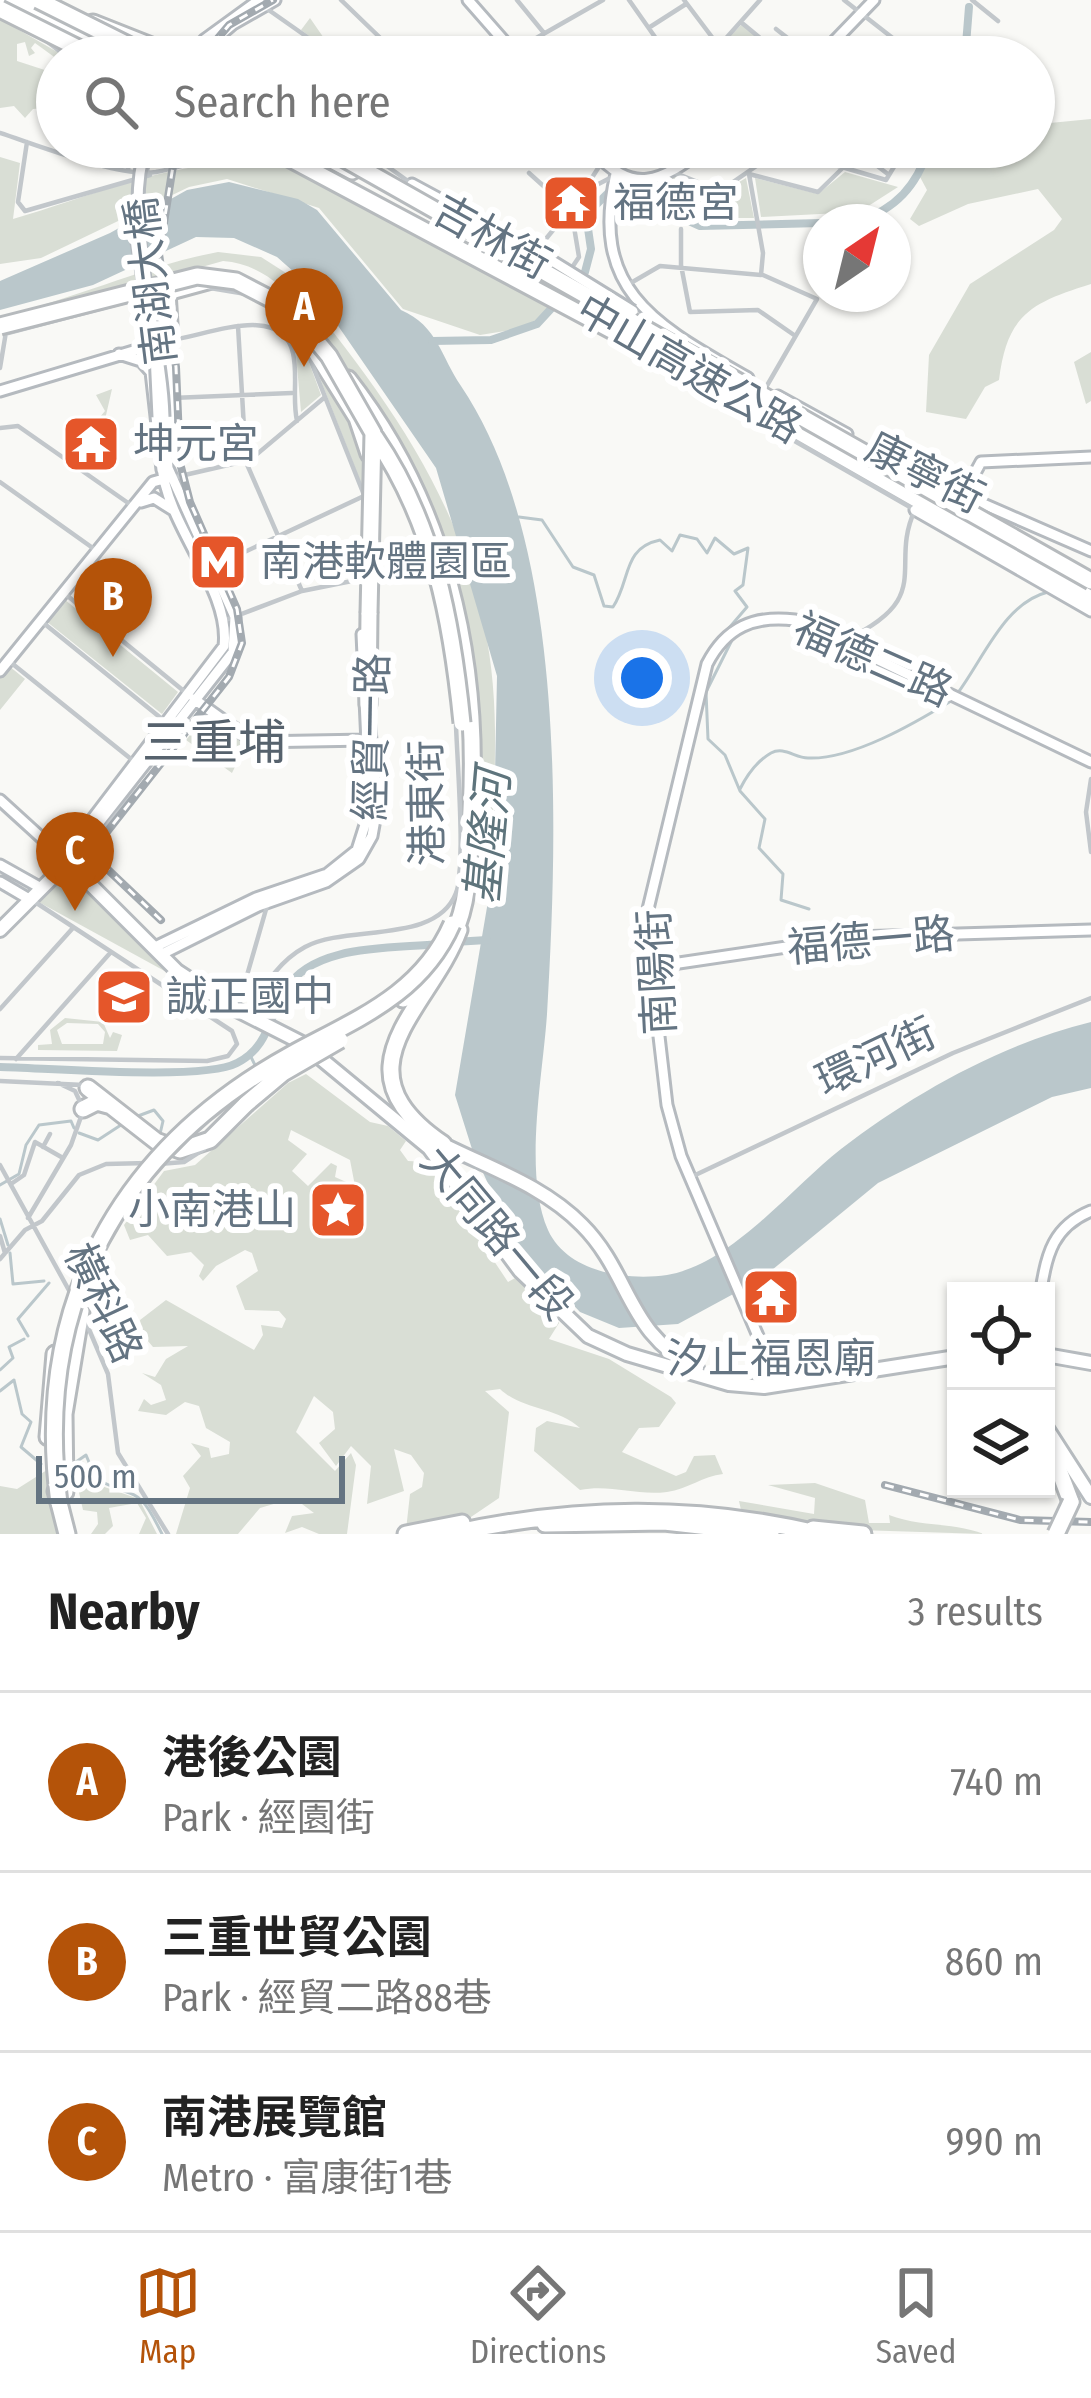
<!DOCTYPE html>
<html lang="en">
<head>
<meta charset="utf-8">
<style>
	:root { --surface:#fff; --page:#f6f6f6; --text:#222; --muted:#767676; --line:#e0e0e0; --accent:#b45309 }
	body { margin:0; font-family:"Fira Sans Condensed","Noto Sans TC",sans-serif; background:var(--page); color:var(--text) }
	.controls { position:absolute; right:36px; bottom:36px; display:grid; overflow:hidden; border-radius:0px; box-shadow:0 3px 9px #0004 }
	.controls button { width:108px; height:108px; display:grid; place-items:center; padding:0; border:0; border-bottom:3px solid var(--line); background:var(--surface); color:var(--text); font:60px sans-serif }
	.compass { position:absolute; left:803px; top:204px; width:108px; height:108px; border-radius:50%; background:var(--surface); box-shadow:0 3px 9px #0004; rotate:35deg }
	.scale { position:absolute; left:36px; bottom:30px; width:309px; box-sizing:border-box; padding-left:12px; border:6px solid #647482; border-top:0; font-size:33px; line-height:42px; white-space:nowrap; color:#647482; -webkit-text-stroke:9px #fff; paint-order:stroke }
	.you { position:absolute; left:642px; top:678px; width:42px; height:42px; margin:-30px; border:9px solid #fff; border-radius:50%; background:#1a73e8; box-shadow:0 0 0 18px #1a73e833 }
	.badge { display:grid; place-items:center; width:78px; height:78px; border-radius:50%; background:var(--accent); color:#fff; font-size:39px; font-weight:700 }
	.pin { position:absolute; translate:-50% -99px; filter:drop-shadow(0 3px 6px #0008) }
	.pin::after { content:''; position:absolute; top:63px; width:42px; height:36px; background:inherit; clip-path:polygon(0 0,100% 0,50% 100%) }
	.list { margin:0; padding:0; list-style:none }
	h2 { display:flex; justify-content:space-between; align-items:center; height:156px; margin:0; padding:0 48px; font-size:51px }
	h2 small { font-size:39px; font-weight:400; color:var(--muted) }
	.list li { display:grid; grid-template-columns:78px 1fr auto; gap:36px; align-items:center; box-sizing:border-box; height:180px; padding:0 48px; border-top:3px solid var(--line) }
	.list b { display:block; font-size:45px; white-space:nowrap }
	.list p { margin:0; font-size:39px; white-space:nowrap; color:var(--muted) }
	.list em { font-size:39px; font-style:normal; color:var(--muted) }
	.icon { flex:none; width:66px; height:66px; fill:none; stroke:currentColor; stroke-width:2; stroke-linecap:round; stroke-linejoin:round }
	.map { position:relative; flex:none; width:1091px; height:1534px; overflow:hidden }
	.search { position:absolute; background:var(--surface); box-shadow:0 3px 9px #0004; left:36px; right:36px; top:36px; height:132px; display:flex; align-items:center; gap:30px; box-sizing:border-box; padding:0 42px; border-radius:66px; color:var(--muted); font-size:45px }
	.sheet { height:696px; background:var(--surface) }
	nav { display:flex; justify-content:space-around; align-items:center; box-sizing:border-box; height:168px; border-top:3px solid var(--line); background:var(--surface); font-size:33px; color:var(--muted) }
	nav a { display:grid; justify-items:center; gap:6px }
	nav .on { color:var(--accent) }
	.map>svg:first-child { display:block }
</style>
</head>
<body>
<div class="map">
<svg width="1091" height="1534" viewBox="0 0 1091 1534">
	<rect width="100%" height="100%" fill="#f9f9f6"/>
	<path fill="#d9ded5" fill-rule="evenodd" d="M 310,18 L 337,57 L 320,57 L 312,38 L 301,30 Z
		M 0,19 L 66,57 L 57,59 L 35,43 L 31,48 L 35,53 L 29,56 L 25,42 L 17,44 L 17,61 L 57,74 L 51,93 L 57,107 L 33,109 L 25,118 L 14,106 L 0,108 Z
		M 742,24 L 762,41 L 746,57 L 729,57 L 721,46 Z
		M 1034,107 L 1050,123 L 1091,119 L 1091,284 C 1030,303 1007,315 999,380 L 985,387 L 966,419 L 926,412 L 929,355 L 970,284 L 1054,230 L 1062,219 L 1038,189 L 968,204 L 919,226 L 910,219 L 927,190 L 920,177 L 936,147 L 1034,147 Z
		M 0,157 L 20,163 L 13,219 C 108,192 207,143 305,172 L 551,309 L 525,328 L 480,335 L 403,309 L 319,208 L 227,179 L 189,187 L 41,258 L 0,264 Z
		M 845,172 L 898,187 L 859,212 L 761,217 L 755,178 L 818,194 Z
		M 676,175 L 720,193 L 746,178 L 754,218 L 696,218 L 619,185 L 656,185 Z
		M 218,252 L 261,257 L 286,273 C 401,414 494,539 495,731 C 495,766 495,807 490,841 C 487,857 482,871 480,886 L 470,883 C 497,661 468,539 338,358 C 309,317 278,265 223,261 L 0,324 L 0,316 C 74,300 143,266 218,252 Z
		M 284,319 L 303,346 L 321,395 L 301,412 L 296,354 L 276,330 Z
		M 306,343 L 365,447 L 365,493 Z
		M 1091,352 L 1091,401 L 1086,404 L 1074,362 Z
		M 112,389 L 101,437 L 90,432 L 73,460 L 67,456 L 105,411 L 96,395 Z
		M 64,599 L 178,692 L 162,714 L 46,621 Z
		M 9,666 L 25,679 L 0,710 L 0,676 Z
		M 208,713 L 247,742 L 232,773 L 186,740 Z
		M 67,871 L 71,872 L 181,980 L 35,900 Z
		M 65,1018 L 103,1022 L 110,1038 L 113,1032 L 122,1035 L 117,1051 L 38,1050 L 38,1045 L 52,1044 L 50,1030 ZM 67,1023 L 98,1024 L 105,1032 L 103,1044 L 62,1044 L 57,1030 Z
		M 306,1074 L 370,1122 L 388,1126 L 406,1141 L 400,1150 L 408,1161 L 428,1162 L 508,1282 L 517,1277 L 559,1323 L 549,1339 L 609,1359 L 671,1397 L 676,1403 L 659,1427 L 639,1428 L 622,1452 L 676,1476 L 686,1472 L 694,1456 L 715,1455 L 723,1474 C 703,1476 688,1489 667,1492 C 636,1496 611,1484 580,1490 L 534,1451 L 536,1428 L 547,1421 L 580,1428 C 557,1407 522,1410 500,1389 L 485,1391 L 509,1412 L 499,1498 L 468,1519 L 406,1530 L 410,1494 L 422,1487 L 424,1473 L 411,1455 L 394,1449 L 404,1491 L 367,1504 L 371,1466 L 351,1446 L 336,1466 L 319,1443 L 335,1429 L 333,1412 L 314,1396 L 296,1432 L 335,1471 L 351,1453 L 356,1465 L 347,1534 L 319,1534 L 302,1527 L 285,1533 L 292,1516 L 314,1513 L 294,1498 L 260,1508 L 238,1534 L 176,1534 L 190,1488 L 183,1476 L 201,1456 L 191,1443 L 209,1448 L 211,1458 L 229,1454 L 230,1442 L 206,1428 L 199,1406 L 185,1402 L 166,1415 L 138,1411 L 144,1399 L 151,1405 L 166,1400 L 161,1385 L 142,1373 L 155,1377 L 166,1359 L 188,1346 L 153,1347 L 142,1334 L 140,1320 L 166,1300 L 254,1350 L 263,1335 L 261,1325 L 282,1328 L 286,1319 L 279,1311 L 245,1310 L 236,1286 L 258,1271 L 252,1253 L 245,1250 L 216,1266 L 203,1281 L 199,1276 L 204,1265 L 191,1252 L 167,1256 L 148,1235 L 130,1240 L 124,1225 L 164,1171 L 195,1165 L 288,1083 ZM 291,1130 L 350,1160 L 355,1186 L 335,1177 L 337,1166 L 331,1163 L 308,1186 L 292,1171 L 307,1154 L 288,1140 Z
		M 83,1461 L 93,1483 L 139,1499 L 157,1534 L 139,1534 L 146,1518 L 137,1503 L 109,1508 L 113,1526 L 105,1534 L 91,1534 L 98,1524 L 97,1512 L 83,1510 L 77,1484 L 87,1483 L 79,1466 Z
		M 47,1470 L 62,1534 L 0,1534 L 0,1486 L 17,1489 Z
		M 815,1483 L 865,1500 L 869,1523 L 890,1523 L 889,1515 C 920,1527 952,1522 984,1534 L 858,1530 L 741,1510 L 739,1501 L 814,1514 L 815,1498 L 768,1485 Z"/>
	<path fill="#bac7cb" d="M 229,182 L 298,199 L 317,210 L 401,310 C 438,326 441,357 461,386 C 567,543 558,829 547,1014 C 543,1075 523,1174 548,1230 C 567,1272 626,1281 667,1275 C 731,1265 793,1186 841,1149 C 912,1094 1003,1043 1091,1022 L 1091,1088 L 1052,1097 L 878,1183 L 761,1279 L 678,1324 L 619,1328 L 580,1312 L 517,1246 L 472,1149 L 455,1095 L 493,872 L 497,676 L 436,468 L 312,288 L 277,257 L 234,238 L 196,237 L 93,285 L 0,310 L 0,281 L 110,233 L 187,190 Z"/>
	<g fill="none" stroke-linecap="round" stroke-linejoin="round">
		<path stroke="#bac7cb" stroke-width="3" d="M 519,517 L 542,520 L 573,567 L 594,575 L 604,606 L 613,607 C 631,580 622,548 660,540 L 672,551 L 680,535 L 697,539 L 707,553 L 715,538 L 734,554 L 748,548 L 743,585 L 735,591 L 747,607 L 729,628
			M 734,636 L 706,692 L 708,739 L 725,755 L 740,791 L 765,819 L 759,848 L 783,874 L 781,900 L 809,909
			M 957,694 C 984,658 1004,603 1048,592
			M 740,789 C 747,775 757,761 771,753 C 784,746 795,758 808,758 C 852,760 915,723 951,701
			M 250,1055 L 256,1067
			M 138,1116 L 154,1110 L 163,1121 L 160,1134
			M 79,1133 L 98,1140 L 124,1123
			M 0,1185 L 19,1174 L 26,1145 L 39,1125 L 71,1121 L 74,1128
			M 0,1219 L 8,1245
			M 10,1253 L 13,1284 L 44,1281
			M 28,1336 L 18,1319 L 49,1283
			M 0,1370 L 13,1358 L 9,1347 L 24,1339
			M 0,1391 L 14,1380 L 22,1414 L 31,1422 L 21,1447 L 41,1464
			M 73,1464 L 86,1455 L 96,1479 C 138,1501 137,1483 162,1534"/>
		<path stroke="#bac7cb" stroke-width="8" d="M 965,57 L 969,7
			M 857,222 C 896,209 917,186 929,147
			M 432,341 L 491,340 L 537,324 L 585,272 L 591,249 L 586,215 L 608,193 L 625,192 L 700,226 L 821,223
			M 454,942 L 487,940
			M 0,1067 C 48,1068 203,1081 237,1063 C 269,1047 269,1016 286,989 C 314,943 393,949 439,944"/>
		<defs>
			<path id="secondary" d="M 468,0 L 518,57
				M 204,40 L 259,0
				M 194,57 L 233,24 L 275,0
				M 819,57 L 874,0
				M 590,147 C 633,198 660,182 707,147
				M 616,174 C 588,293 660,327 748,378
				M 412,184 L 536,251
				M 148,345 L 162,470
				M 119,354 L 141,361 L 150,371
				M 0,391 L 170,340 L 170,422
				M 778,396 L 847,434
				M 924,478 L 1091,551
				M 963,495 L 981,462 L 1091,457
				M 141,502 L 154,498 L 173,510
				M 915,510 L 1091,611
				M 0,671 L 153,482 L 167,478
				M 194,699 L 254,742 L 367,740
				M 0,800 L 68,862 L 233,652 L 235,617 L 168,468 L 164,417
				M 65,855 L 224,646 C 231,589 166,526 162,465
				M 0,865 L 41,888
				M 0,882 L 29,899
				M 155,947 L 256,898 L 327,874 L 357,850 L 370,809 L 362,634
				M 162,954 L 258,906 L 326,882 L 359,859 L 372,836 L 377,808 L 368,706
				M 652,967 L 854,937 L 1091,930
				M 1041,1291 C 1046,1254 1054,1226 1091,1211
				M 776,1378 L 681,1156 L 667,1105 L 655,1002 L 648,909 L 707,664 C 726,627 754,615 795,620 L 1091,762"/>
			<path id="primary" d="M 0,930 L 68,862 L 177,971 L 235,1009 L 302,1043 L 429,1148 L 520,1271 L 588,1336 L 627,1354 L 729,1384 L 764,1387 L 956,1357
				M 436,1141 C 486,1167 542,1184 582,1225 C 631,1274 627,1335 697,1368
				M 1046,1355 L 1091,1363
				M 1046,1427 L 1091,1497"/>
			<path id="highway" d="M 1,0 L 29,14
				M 21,0 L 133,57
				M 93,23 L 179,57
				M 307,147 L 352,171
				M 304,333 L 357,418 L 369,454
				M 170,340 L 167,292 L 211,280
				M 348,379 C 444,502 480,655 471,810 C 468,854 472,895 453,936
				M 729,392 L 1091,599
				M 368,705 L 369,613
				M 403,999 L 438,962
				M 88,1088 L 156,1141 L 180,1150 L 210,1140 L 246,1104
				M 83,1109 L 97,1102 L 108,1105
				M 443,1144 C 331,1068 430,1009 459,930
				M 48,1437 L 55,1354
				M 1051,1449 L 1071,1502
				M 56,1491 L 67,1534
				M 65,1492 L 64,1414 L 81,1311
				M 545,1524 L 664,1522 L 771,1534
				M 813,1529 L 863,1534
				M 406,1534 L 462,1523
				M 449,1534 C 575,1506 695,1504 821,1534"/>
		</defs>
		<use href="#secondary" stroke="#b5babf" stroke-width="15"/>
		<use href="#primary" stroke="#b6bbbf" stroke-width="18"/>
		<use href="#highway" stroke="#b6babd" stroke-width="21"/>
		<path stroke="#c2c7cb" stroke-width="4.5" d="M 341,0 L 400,57
			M 517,0 L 544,33
			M 629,0 L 669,57
			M 684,0 L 727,57
			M 844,0 L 917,57
			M 972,0 L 998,21
			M 263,6 L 310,39 L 317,57
			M 742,23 L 783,57
			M 650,27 L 686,4
			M 776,29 L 812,57
			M 40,36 L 67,57
			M 720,45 L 760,0
			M 194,49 L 203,57
			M 517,49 L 603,0
			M 880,57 L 895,40
			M 0,133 C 37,145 120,178 156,172 C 203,163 226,146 278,160
			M 27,142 L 18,202 L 25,211 L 150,175
			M 354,147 L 357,155
			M 379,147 L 387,166 L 412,184
			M 390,147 L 401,147
			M 774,147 L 886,180 L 906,147
			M 853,147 L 889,175
			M 128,169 L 135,147
			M 147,170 L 155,147
			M 673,172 L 720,191 L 784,147
			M 529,173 L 569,209
			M 749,174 L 818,192 L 859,152
			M 586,187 L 602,162
			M 681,229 L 681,265 L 690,312 L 758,310 L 794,335
			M 536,251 L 585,191 L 612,177
			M 763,275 L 817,299 L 765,389
			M 629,284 L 660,266 L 761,275 L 763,253 L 749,174
			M 210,288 L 246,294
			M 553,296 L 579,257 L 573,221 L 580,197
			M 272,308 L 298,333
			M 238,326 L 246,462 L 302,591
			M 8,333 L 141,298
			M 611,336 L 915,510 C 888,567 937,597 845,640
			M 171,340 C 203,337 282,301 293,353 C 298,375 292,399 297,421
			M 308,354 L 366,500
			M 0,368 L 6,332
			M 172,398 L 292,393
			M 0,428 L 18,426 L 131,505
			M 176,477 L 250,460 L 325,397
			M 0,482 L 97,551
			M 236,556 L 364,496
			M 64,593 L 185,692
			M 41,621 L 167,723
			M 223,621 L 302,591 L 367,578
			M 9,661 L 136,763
			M 1091,779 L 1086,812 L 1091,852
			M 105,828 L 168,754
			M 239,1003 L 267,906
			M 0,1009 L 72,929
			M 250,1009 C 265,985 279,961 305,947 C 347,924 436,945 456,893 C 466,870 457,758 456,725
			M 0,1058 L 207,1061 L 228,1056 L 237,1044 L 232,1031 L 32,900
			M 16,1059 L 111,952
			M 0,1081 L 84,1085
			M 58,1083 L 75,1091 L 82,1106
			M 43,1147 L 50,1134
			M 159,1164 L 184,1162 L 204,1149
			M 0,1165 L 71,1294
			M 689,1178 L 953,1053 L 1091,998
			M 11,1184 L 24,1175 L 35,1142 L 63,1158
			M 28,1218 L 71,1145 L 83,1111
			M 0,1236 L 5,1253
			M 0,1259 L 25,1230 L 42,1221 L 79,1175 L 106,1164 L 148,1163
			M 85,1320 L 108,1374 L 118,1453 L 168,1534"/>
		<use href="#secondary" stroke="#fff" stroke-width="9"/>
		<use href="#primary" stroke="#fff" stroke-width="12"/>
		<use href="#highway" stroke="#fff" stroke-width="15"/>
		<defs>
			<path id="rail" d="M 202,57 L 229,25 L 273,0
				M 161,920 L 103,865 L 99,842 L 229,677 L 242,643 L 237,609 L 190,502 L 180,463 L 176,367 L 159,254 L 176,147
				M 885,1485 L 1020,1520 L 1091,1522"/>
		</defs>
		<use href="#rail" stroke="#a3aab0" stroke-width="8"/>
		<use href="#rail" stroke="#fff" stroke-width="3" stroke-dasharray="9" stroke-linecap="butt"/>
		<defs>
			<path id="secondary-bridge" d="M 146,147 C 121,221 162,335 164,417
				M 130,199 L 155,354 L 158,417
				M 536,251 L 633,311"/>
			<path id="highway-bridge" d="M 38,0 L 152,57
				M 0,9 L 96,57
				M 268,147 L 613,331
				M 327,149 L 1091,581
				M 611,324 L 738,396
				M 0,326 L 197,276 L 236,281 L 290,309 L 329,356 L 373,433 L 369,613
				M 375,437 C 434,523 452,622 462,723
				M 246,1104 L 283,1073 L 340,1040
				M 59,1503 C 33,1305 119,1149 292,1054 C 356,1019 421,995 452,924
				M 1056,1534 L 1071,1502"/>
		</defs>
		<use href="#secondary-bridge" stroke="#b5babf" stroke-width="15" stroke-linecap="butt"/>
		<use href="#highway-bridge" stroke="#b6babd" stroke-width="21" stroke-linecap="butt"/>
		<use href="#secondary-bridge" stroke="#fff" stroke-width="9"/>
		<use href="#highway-bridge" stroke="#fff" stroke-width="15"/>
	</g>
	<defs>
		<symbol id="temple-square" viewBox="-11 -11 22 22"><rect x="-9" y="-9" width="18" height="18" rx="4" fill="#e5562a" stroke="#fff"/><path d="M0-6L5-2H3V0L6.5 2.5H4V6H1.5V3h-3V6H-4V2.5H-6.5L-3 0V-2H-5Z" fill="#fff"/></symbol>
		<symbol id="metro-square" viewBox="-11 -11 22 22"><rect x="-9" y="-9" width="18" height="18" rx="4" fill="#e5562a" stroke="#fff"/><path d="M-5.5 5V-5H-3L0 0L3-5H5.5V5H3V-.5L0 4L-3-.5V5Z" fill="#fff"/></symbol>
		<symbol id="school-square" viewBox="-11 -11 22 22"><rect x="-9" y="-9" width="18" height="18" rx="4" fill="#e5562a" stroke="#fff"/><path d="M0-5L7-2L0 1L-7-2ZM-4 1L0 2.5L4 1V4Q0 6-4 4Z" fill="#fff"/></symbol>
		<symbol id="sight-square" viewBox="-11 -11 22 22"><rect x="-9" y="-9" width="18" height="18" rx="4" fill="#e5562a" stroke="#fff"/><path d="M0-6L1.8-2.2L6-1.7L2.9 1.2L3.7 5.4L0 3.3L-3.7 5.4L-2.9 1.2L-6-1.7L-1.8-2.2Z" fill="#fff"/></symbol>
	</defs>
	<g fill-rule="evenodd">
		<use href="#temple-square" x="538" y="170" width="66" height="66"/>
		<use href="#temple-square" x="58" y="411" width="66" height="66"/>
		<use href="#metro-square" x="185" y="529" width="66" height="66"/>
		<use href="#school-square" x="91" y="964" width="66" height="66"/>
		<use href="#sight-square" x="305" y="1177" width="66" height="66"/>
		<use href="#temple-square" x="738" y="1264" width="66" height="66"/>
	</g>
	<g text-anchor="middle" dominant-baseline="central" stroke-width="12" stroke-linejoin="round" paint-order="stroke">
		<g font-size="42" fill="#647482" stroke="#fff" text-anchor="start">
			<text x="613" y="203">福德宮</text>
			<text x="133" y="444">坤元宮</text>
			<text x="260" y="562">南港軟體園區</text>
			<text x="166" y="997">誠正國中</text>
			<text x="296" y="1210" text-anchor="end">小南港山</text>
			<text x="771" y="1359" text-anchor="middle">汐止福恩廟</text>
		</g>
		<g font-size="42" fill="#647482" stroke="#fff">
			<text transform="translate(492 237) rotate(29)">吉林街</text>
			<text transform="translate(151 281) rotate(-97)">南湖大橋</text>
			<text transform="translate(689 369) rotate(30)">中山高速公路</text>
			<text transform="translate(925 473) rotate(27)">康寧街</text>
			<text transform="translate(873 660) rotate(24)">福德二路</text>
			<text transform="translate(372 737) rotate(-89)">經貿一路</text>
			<text transform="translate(427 803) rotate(-91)">港東街</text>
			<text transform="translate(871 941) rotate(-5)">福德一路</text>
			<text transform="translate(657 972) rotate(-93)">南陽街</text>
			<text transform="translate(876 1057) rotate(-25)">環河街</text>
			<text transform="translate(497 1233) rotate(50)">大同路一段</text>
			<text transform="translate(103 1303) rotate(65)">橫科路</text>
		</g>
		<g font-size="45" font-style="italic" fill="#5e747c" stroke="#fff">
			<text transform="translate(488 837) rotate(-85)">基隆河</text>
		</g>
		<g font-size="48" fill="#56626d" stroke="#fff">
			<text x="214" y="743">三重埔</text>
		</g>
	</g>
</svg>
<div class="controls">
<button><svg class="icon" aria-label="locate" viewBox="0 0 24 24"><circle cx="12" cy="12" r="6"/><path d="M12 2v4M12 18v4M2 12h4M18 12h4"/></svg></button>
<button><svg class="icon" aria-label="layers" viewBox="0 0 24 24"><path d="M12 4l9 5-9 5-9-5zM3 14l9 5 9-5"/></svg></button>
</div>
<svg class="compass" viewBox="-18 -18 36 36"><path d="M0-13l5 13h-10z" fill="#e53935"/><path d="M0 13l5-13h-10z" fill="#767676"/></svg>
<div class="scale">500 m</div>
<div class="you"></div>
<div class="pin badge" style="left:304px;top:367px">A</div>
<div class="pin badge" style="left:113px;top:657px">B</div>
<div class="pin badge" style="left:75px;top:911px">C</div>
<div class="search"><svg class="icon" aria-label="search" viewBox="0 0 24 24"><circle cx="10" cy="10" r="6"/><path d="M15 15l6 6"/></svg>Search here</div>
</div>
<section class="sheet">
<h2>Nearby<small>3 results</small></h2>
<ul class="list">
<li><span class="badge">A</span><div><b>港後公園</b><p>Park · 經園街</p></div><em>740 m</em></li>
<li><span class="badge">B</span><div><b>三重世貿公園</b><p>Park · 經貿二路88巷</p></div><em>860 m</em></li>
<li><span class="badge">C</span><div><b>南港展覽館</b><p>Metro · 富康街1巷</p></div><em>990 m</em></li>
</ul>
</section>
<nav>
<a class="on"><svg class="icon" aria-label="map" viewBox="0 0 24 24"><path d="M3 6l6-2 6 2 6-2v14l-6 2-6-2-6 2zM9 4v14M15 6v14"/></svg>Map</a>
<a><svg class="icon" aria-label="directions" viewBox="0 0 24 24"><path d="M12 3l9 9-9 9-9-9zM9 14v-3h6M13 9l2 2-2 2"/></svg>Directions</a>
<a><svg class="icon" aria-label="saved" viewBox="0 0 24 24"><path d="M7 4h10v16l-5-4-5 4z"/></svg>Saved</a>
</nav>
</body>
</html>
